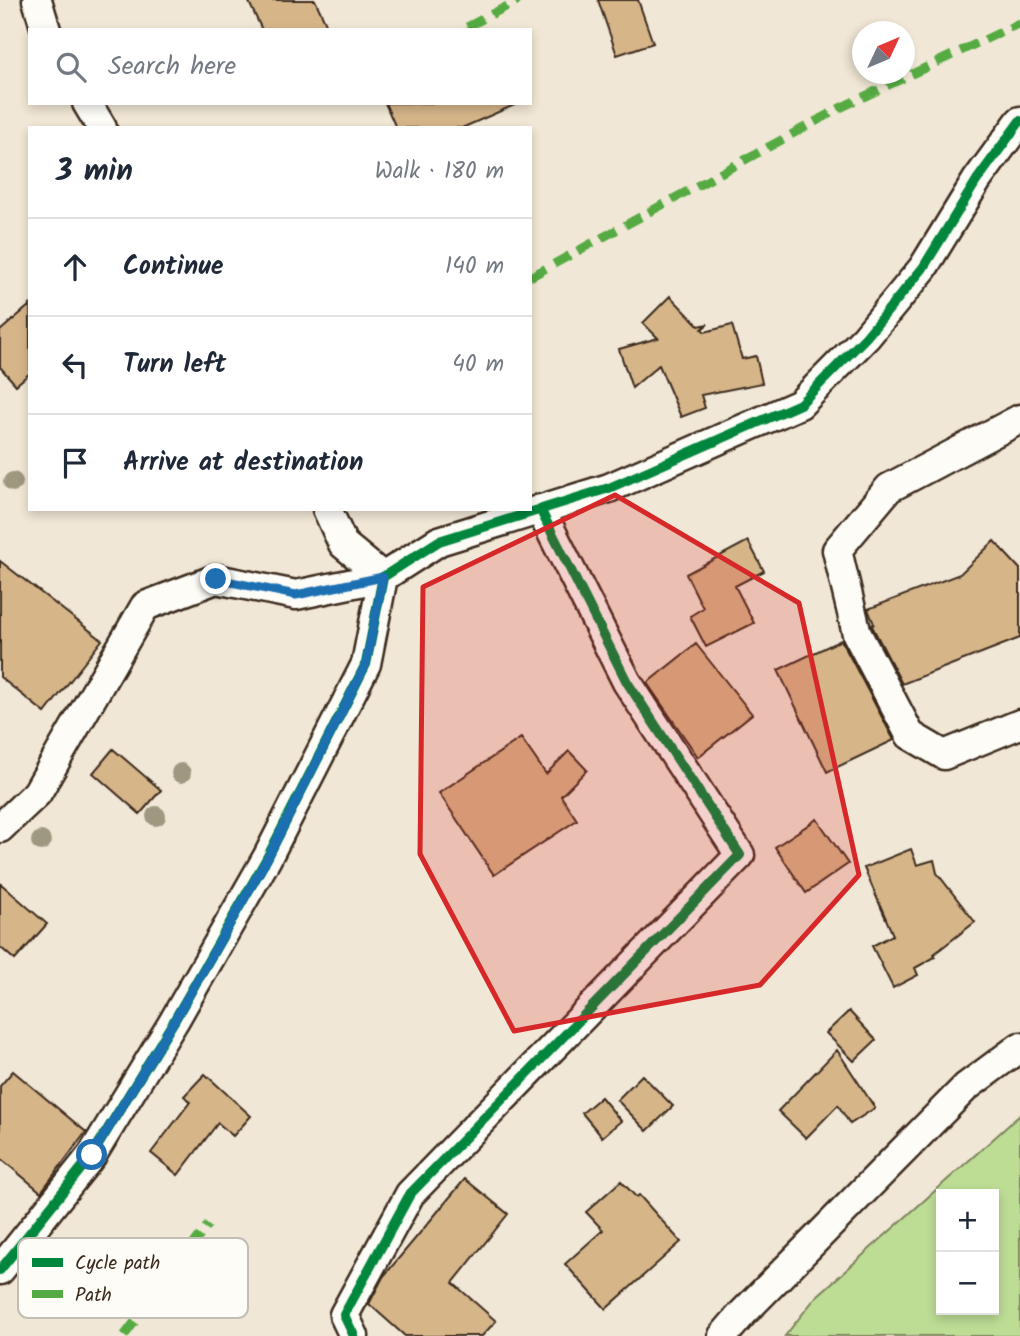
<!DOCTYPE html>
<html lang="en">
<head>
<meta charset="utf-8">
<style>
	:root { --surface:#fff; --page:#f2f2f3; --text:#1f2937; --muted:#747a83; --line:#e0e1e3 }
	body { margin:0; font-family:Kalam,sans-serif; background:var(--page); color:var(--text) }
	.controls { position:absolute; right:21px; bottom:21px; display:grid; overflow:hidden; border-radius:0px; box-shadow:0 4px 10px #0003 }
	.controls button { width:63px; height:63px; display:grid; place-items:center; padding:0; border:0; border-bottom:2px solid var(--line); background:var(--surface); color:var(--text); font:35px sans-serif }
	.compass { position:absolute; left:852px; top:21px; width:63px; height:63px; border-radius:50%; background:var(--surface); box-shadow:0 4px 10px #0003; rotate:46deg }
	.stop { position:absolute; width:21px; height:21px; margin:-16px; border:5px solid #1f6fb2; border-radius:50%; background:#fff }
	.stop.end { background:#1f6fb2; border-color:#fff; box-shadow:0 2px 7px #0008 }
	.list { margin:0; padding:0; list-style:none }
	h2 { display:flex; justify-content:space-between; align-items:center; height:91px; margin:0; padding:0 28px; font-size:30px }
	h2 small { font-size:23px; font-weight:400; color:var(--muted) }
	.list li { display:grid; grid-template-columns:46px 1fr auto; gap:21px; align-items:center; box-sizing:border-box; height:98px; padding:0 28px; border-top:2px solid var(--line) }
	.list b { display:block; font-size:26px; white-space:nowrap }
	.list em { font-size:23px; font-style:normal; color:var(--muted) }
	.icon { flex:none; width:38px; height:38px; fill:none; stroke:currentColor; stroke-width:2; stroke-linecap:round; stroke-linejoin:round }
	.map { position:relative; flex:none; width:1020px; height:1336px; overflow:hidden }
	.search { position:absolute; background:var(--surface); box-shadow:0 4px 10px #0003; left:28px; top:28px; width:504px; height:77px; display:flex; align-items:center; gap:18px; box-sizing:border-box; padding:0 24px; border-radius:0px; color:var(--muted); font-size:26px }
	.panel { position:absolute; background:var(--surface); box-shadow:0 4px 10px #0003; left:28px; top:126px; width:504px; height:385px; border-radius:0px }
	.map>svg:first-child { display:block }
</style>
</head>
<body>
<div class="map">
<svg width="1020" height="1336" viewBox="0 0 1020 1336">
	<rect width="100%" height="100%" fill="#f1e7d6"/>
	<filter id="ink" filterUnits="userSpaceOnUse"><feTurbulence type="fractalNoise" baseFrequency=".0143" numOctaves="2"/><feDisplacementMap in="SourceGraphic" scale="14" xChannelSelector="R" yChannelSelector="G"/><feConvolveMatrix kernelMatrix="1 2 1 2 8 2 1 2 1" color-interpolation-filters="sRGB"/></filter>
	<g filter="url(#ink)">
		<path fill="#bddd95" stroke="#7c845a" stroke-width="2" fill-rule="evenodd" d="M 1020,1115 L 1020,1336 L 785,1336 L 816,1297 ZM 941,1194 L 994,1194 L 994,1310 L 941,1310 Z"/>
		<path fill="#d6b589" stroke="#3b2a1e" stroke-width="2" d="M 248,0 L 315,0 L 329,30 L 262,30 Z
			M 598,0 L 638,0 L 653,43 L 617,55 Z
			M 385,103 L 519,103 L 462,128 L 396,128 Z
			M 670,296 L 699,326 L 708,324 L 702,329 L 705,332 L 732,325 L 742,359 L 756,356 L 762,383 L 701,395 L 705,408 L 681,417 L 659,365 L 632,388 L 619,349 L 658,338 L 643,323 Z
			M 30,305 L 30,373 L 16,385 L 0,367 L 0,331 Z
			M 748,541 L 764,571 L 735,586 L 754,623 L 706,647 L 690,616 L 703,608 L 686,574 Z
			M 994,541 L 1020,569 L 1020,638 L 902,684 L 873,628 L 872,625 L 874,624 L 868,609 L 960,574 Z
			M 0,561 L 102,640 L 45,713 L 0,677 Z
			M 841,640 L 894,740 L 827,772 L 778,670 Z
			M 696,644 L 752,714 L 698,757 L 647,683 Z
			M 521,738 L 546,774 L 569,751 L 587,770 L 561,796 L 577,820 L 494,875 L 439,793 Z
			M 113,749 L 161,790 L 140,814 L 93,773 Z
			M 817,819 L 848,864 L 806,893 L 775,847 Z
			M 911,849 L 917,865 L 934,860 L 937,873 L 975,922 L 934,954 L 935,957 L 915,968 L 918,975 L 893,988 L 872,946 L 893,935 L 864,868 Z
			M 0,883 L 47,924 L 15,960 L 0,947 Z
			M 849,1011 L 876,1040 L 854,1061 L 826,1033 Z
			M 837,1050 L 875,1108 L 850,1124 L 838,1105 L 806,1138 L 778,1111 Z
			M 13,1071 L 86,1132 L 41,1192 L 0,1158 L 0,1086 Z
			M 205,1074 L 251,1116 L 233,1136 L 218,1123 L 178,1175 L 151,1153 L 190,1102 L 184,1096 Z
			M 642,1075 L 673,1106 L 647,1131 L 617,1100 Z
			M 601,1097 L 621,1121 L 602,1137 L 582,1113 Z
			M 465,1179 L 508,1214 L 453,1283 L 496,1321 L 482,1336 L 405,1336 L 369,1304 L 383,1277 Z
			M 621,1181 L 636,1197 L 639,1195 L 681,1242 L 606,1309 L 565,1264 L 603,1230 L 586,1212 Z"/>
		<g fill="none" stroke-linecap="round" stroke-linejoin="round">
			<defs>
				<path id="street" d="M 37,0 L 46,30
					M 87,103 L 102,128
					M 1020,419 L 889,488 L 837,550 L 857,634 L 910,735 L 944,755 L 1020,724
					M 327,509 L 343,544 L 383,577
					M 0,828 L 37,793 L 145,606 L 216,579 L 296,595 L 383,577
					M 0,1270 L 92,1155 L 174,1021 L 267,858 L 366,664 L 383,577 L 439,541 L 609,488 L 800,404 L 866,337 L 923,268 L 977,180 L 1020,121
					M 354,1336 L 344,1315 L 410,1194 L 740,855 L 627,682 L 540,509
					M 723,1336 L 742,1314 L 966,1087 L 1020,1047"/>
			</defs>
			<use href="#street" stroke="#3b2a1e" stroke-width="33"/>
			<use href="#street" stroke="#fdfcf7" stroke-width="28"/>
			<path stroke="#55ab43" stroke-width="9" stroke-dasharray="18 9" stroke-linecap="butt" d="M 467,27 L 519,0
				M 530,277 L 842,107 L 1020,23
				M 124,1336 L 208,1225"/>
			<defs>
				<path id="cycleway" d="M 0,1270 L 92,1155 L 174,1021 L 267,858 L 366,664 L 383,577 L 439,541 L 609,488 L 800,404 L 866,337 L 923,268 L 977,180 L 1020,121
					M 354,1336 L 344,1315 L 410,1194 L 740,855 L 627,682 L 540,509"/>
			</defs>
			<use href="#cycleway" stroke="#fdfcf7" stroke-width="15"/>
			<use href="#cycleway" stroke="#00873e" stroke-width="10"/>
		</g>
		<g fill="#9f9881">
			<circle cx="13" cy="482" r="10"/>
			<circle cx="181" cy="773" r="10"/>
			<circle cx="156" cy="816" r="10"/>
			<circle cx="41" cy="841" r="10"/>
		</g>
	</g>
	<g fill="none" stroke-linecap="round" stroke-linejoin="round" filter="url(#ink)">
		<path stroke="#1f6fb2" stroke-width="9" d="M 92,1155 L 174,1021 L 267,859 L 366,664 L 383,577 L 296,595 L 216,579"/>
	</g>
	<path fill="#d62828" fill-opacity="0.2" stroke="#d62828" stroke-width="5" stroke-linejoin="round" d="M 615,495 L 799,603 L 859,875 L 760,985 L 514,1031 L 420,854 L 423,587 Z"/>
	<rect x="18" y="1238" width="230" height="80" rx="10" fill="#fdfcf7" stroke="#c3bdb6" stroke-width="2"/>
	<rect x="32" y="1258" width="31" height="9" fill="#00873e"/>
	<rect x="32" y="1290" width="31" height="8" fill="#55ab43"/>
	<g font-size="19" fill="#3b2a1e">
		<text x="75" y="1269">Cycle path</text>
		<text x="75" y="1301">Path</text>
	</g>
</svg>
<div class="controls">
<button>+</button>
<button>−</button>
</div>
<svg class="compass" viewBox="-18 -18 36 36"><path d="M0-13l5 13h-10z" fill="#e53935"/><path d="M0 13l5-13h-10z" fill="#747a83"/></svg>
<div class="stop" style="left:92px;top:1155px"></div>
<div class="stop end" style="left:216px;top:579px"></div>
<div class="search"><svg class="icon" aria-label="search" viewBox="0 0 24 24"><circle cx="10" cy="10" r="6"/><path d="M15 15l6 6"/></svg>Search here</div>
<section class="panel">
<h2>3 min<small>Walk · 180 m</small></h2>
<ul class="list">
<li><svg class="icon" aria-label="ahead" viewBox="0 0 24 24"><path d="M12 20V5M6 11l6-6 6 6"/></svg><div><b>Continue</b></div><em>140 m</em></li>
<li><svg class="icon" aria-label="left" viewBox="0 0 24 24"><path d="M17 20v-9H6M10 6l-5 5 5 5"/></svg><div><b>Turn left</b></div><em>40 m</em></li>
<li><svg class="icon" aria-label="arrive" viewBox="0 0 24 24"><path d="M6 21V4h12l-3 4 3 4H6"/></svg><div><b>Arrive at destination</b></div></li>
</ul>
</section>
</div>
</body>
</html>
